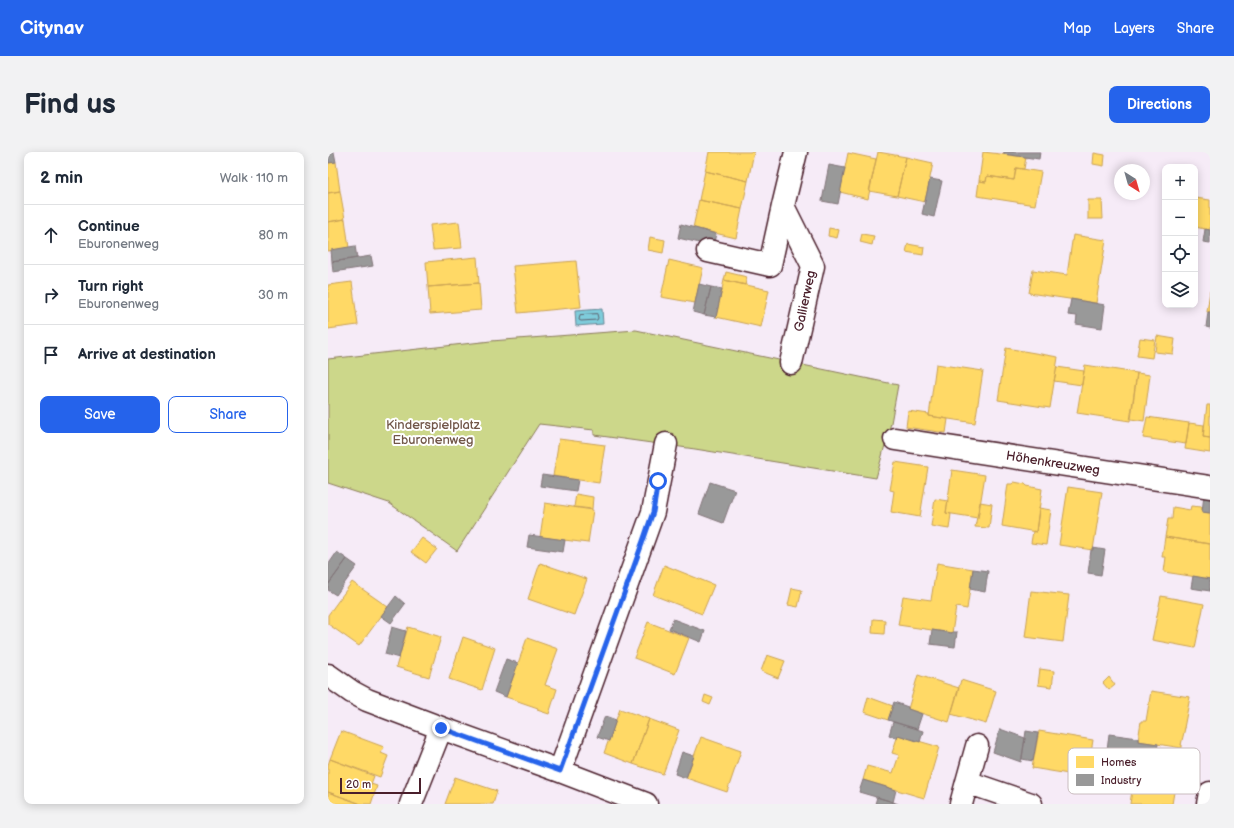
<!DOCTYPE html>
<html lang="en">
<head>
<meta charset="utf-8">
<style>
	:root { --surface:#fff; --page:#f2f2f3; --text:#1f2937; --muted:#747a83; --line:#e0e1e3; --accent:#2563eb }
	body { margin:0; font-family:"Balsamiq Sans",sans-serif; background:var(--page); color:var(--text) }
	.controls { position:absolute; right:12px; top:12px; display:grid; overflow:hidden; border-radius:8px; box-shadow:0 2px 10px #0003 }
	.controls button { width:36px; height:36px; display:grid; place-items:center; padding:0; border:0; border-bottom:1px solid var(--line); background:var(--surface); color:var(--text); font:20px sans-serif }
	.compass { position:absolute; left:786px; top:12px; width:36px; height:36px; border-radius:50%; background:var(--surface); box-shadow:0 2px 10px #0003; rotate:143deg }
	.scale { position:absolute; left:12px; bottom:10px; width:81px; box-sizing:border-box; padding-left:4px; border:2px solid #4a1f2b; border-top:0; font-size:11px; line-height:14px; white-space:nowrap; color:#4a1f2b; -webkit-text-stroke:3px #fff; paint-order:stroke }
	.stop { position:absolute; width:12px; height:12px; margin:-9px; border:3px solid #2563eb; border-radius:50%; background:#fff }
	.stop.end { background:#2563eb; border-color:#fff; box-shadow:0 1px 4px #0008 }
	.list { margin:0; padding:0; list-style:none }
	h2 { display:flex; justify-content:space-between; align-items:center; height:52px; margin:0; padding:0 16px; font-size:17px }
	h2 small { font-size:13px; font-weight:400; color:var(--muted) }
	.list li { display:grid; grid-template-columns:26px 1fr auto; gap:12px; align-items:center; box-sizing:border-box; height:60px; padding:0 16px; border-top:1px solid var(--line) }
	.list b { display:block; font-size:15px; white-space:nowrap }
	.list p { margin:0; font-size:13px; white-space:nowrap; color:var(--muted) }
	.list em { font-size:13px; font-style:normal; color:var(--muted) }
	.actions { display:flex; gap:8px; padding:12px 16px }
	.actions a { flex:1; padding:9px 0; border:1px solid var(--accent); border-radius:8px; text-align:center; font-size:14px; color:var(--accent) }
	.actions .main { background:var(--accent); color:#fff }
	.icon { flex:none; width:22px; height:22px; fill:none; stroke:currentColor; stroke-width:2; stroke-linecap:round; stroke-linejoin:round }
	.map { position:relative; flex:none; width:882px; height:652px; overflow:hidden; border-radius:8px }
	header { display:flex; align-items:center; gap:24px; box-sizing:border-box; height:56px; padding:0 20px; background:var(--accent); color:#fff }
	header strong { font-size:19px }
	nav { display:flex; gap:22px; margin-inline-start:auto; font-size:14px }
	.intro { display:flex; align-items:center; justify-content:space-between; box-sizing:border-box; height:96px; padding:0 24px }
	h1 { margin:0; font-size:28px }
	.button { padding:10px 18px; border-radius:8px; background:var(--accent); color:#fff; font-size:14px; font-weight:700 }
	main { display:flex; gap:24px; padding:0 24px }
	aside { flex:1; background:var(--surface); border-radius:8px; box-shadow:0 2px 10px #0003 }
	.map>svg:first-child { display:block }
</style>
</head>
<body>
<header>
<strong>Citynav</strong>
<nav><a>Map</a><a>Layers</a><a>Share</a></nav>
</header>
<div class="intro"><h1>Find us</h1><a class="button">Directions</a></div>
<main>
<aside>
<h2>2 min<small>Walk · 110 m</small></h2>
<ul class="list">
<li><svg class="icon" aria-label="ahead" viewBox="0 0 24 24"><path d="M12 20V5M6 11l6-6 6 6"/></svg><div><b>Continue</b><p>Eburonenweg</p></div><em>80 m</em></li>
<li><svg class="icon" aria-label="right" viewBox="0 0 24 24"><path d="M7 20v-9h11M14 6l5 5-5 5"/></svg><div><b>Turn right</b><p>Eburonenweg</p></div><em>30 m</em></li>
<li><svg class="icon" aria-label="arrive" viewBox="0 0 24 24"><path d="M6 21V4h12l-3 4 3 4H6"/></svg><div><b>Arrive at destination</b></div></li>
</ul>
<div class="actions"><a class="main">Save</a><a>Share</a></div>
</aside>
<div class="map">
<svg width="882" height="652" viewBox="0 0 882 652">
	<rect width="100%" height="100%" fill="#f6ebf7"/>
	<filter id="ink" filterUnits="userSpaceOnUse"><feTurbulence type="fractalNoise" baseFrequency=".025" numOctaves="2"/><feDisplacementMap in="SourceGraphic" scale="8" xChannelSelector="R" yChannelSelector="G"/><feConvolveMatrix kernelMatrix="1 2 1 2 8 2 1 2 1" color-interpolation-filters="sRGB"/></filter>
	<g filter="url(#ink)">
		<path fill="#ccd78a" stroke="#8b7b5a" d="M 308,178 L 570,233 L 563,271 L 548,326 L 367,297 L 266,283 L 266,278 L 211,272 L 129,399 L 61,351 L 0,331 L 0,207 L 163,189 Z"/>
		<path fill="#7eccdb" stroke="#698795" d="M 274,157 L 275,172 L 248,174 L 247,159 Z"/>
		<path fill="#ffd966" stroke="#c9a154" d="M 381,0 L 426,0 L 420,29 L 377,19 Z
			M 550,0 L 578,5 L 569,44 L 541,39 Z
			M 655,0 L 698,5 L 696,17 L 688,16 L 686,28 L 659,24 L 658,30 L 651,29 Z
			M 520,1 L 548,7 L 540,47 L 512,40 Z
			M 766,1 L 777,3 L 776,14 L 765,12 Z
			M 578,5 L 605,11 L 597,50 L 569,44 Z
			M 8,10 L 12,39 L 0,41 L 0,11 Z
			M 688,16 L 713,20 L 707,53 L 649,44 L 651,29 L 658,30 L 659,24 L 686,28 Z
			M 377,19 L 420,29 L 414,57 L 371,48 Z
			M 12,39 L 17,67 L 0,70 L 0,41 Z
			M 867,46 L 882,48 L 882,78 L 867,75 Z
			M 371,48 L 414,57 L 408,86 L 365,76 Z
			M 760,48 L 774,48 L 775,67 L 760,67 Z
			M 17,67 L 21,96 L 0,99 L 0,70 Z
			M 131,70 L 134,96 L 105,98 L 102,73 Z
			M 501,76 L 511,78 L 509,86 L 500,84 Z
			M 534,82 L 546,84 L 544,93 L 532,90 Z
			M 745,83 L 778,88 L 768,151 L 701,141 L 705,118 L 739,123 Z
			M 322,85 L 337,88 L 335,101 L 320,98 Z
			M 580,92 L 596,95 L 595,103 L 578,100 Z
			M 149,105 L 151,131 L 100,135 L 98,110 Z
			M 341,108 L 375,116 L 367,151 L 333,145 Z
			M 248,109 L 253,155 L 190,161 L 185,114 Z
			M 398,120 L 419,125 L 417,133 L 396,128 Z
			M 396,128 L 441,138 L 433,175 L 388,165 Z
			M 24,130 L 30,173 L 0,177 L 0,133 Z
			M 151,131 L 153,158 L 102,162 L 100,135 Z
			M 882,139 L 882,160 L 879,160 Z
			M 829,184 L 847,187 L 845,202 L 827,200 Z
			M 812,186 L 827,188 L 824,206 L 809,204 Z
			M 678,196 L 730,205 L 722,256 L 670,248 Z
			M 608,212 L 655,219 L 647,271 L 601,264 Z
			M 757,213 L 809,221 L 802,269 L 749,261 Z
			M 729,215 L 756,219 L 754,233 L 726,229 Z
			M 809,221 L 822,223 L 816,269 L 803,267 Z
			M 879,253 L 882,253 L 882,286 L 875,285 Z
			M 580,259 L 601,262 L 601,264 L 620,267 L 618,281 L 578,275 Z
			M 819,265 L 861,271 L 858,292 L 815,286 Z
			M 861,271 L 876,273 L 875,285 L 882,286 L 882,301 L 857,297 Z
			M 231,287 L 277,293 L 271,331 L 225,324 Z
			M 567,310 L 600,315 L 592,365 L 563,360 L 566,339 L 562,338 Z
			M 624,318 L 657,323 L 650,366 L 618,361 Z
			M 686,330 L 697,332 L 699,334 L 714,337 L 708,380 L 674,374 L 680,332 L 684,332 Z
			M 740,335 L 774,340 L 765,398 L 731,393 Z
			M 248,342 L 265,345 L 264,357 L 246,355 Z
			M 607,347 L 620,349 L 618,361 L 623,362 L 621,377 L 603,374 Z
			M 652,350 L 664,352 L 661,376 L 647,375 Z
			M 217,351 L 265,358 L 260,391 L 212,385 Z
			M 863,354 L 874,355 L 874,360 L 882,361 L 882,392 L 837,385 L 840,367 L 844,367 L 845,355 L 862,358 Z
			M 711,356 L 723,358 L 718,393 L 703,391 L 705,379 L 708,380 Z
			M 837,385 L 882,392 L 882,427 L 836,420 L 838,405 L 834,405 Z
			M 94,386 L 109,397 L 98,411 L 83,400 Z
			M 212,411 L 259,427 L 246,463 L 200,447 Z
			M 609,411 L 645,417 L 639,457 L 628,455 L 624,481 L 570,473 L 575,444 L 603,448 Z
			M 336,413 L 386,433 L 374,462 L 325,443 Z
			M 24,430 L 60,455 L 31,494 L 0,472 L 0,463 Z
			M 464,436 L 474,438 L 470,455 L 460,453 Z
			M 703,439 L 741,443 L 735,490 L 697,485 Z
			M 833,444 L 876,452 L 867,496 L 824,488 Z
			M 545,467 L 557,468 L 556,482 L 544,481 Z
			M 320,470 L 361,486 L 347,522 L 306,506 Z
			M 80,475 L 113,485 L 101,525 L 68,515 Z
			M 135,485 L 167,496 L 154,538 L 121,527 Z
			M 199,486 L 230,497 L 217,533 L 229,537 L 221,562 L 209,558 L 210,556 L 178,545 Z
			M 439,503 L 457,509 L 450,526 L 433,519 Z
			M 712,517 L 726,519 L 724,535 L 710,533 Z
			M 590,523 L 631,536 L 621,570 L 580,557 Z
			M 781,525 L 787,533 L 781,538 L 775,531 Z
			M 633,528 L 668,539 L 658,572 L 623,562 Z
			M 823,539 L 862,545 L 856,576 L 857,576 L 853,593 L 854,593 L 854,596 L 810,589 L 813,569 L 818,569 Z
			M 377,543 L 385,546 L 382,553 L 375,550 Z
			M 540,545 L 565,554 L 560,568 L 536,560 Z
			M 292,557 L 321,567 L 305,612 L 276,601 Z
			M 321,567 L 351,578 L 335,622 L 305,612 Z
			M 13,579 L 56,595 L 53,601 L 60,604 L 52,625 L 2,607 Z
			M 711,579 L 765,588 L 759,625 L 704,616 Z
			M 570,583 L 611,595 L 596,646 L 535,628 L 539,614 L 565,621 L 571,603 L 564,601 Z
			M 373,585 L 413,599 L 399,640 L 358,626 Z
			M 2,607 L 46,624 L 43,632 L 49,634 L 43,652 L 33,652 L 0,640 L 0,613 Z
			M 807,617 L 849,623 L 844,652 L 802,652 Z
			M 127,625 L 169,639 L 165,652 L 117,652 Z
			M 0,640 L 33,652 L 0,652 Z"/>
		<path fill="#999" stroke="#817478" d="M 0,0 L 6,0 L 8,10 L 0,11 Z
			M 676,0 L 712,0 L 711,7 L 675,2 Z
			M 501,13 L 517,16 L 510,52 L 494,49 Z
			M 602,27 L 614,29 L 606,65 L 594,62 Z
			M 353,72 L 388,82 L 385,94 L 350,86 Z
			M 877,77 L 882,78 L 882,91 L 875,90 Z
			M 27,94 L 29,106 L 4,110 L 3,98 Z
			M 43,104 L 45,114 L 5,120 L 4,110 Z
			M 371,132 L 383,135 L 376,163 L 365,160 Z
			M 383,135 L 394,137 L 388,165 L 376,163 Z
			M 743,147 L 777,153 L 774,176 L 748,172 L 749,164 L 740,163 Z
			M 880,160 L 882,160 L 882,176 L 878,175 Z
			M 214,323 L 250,328 L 248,339 L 212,334 Z
			M 382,330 L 407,338 L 395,371 L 371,362 Z
			M 876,343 L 882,344 L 882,361 L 874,360 Z
			M 201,383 L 237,388 L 235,400 L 199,395 Z
			M 765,396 L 777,398 L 773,423 L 760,421 L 763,398 L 765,398 Z
			M 9,400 L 19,407 L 0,433 L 0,413 Z
			M 19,407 L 29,414 L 8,443 L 0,438 L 0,433 Z
			M 645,417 L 660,419 L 657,440 L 642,437 Z
			M 865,424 L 882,427 L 882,439 L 863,436 Z
			M 68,444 L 77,452 L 63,471 L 53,464 Z
			M 345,467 L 377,479 L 373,490 L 341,477 Z
			M 64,475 L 78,479 L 71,506 L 57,502 Z
			M 604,478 L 624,481 L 624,480 L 629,480 L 627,495 L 602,492 Z
			M 178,507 L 190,511 L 178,545 L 166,540 Z
			M 566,550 L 580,555 L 580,557 L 594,562 L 589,577 L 560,568 Z
			M 277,564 L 288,568 L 281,589 L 269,585 Z
			M 565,570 L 595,579 L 592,590 L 570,583 L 569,586 L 561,583 Z
			M 672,577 L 697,586 L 693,610 L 665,600 Z
			M 698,579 L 710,581 L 705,609 L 694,607 Z
			M 781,582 L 810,586 L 810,589 L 830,592 L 828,607 L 779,599 Z
			M 354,600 L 366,604 L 358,626 L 347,622 Z
			M 535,628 L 568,638 L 565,650 L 531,640 Z
			M 549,645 L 565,650 L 570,652 L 547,652 Z"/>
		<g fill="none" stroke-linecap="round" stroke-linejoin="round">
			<path stroke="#5f6471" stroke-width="1" d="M 269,162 L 270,166 L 269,168 L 253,169 L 251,168 L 252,163 Z"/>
			<defs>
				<path id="street" d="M 380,99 L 442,113 L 455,54
					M 463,211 L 485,114 L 455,54 L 468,0
					M 567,287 L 882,335
					M 0,523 L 24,540 L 39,548 L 113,576
					M 232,619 L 325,360 L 338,292
					M 639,630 L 649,594
					M 83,652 L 113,576 L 232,619 L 318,652
					M 633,652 L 639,630 L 703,652
					M 880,652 L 882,641"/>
			</defs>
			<use href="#street" stroke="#4a1f2b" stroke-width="25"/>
			<use href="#street" stroke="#fff" stroke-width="22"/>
		</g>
	</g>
	<g fill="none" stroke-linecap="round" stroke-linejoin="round" filter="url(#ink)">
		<path stroke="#2563eb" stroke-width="5" d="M 113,576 L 232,619 L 315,389 L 325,360 L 330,329"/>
	</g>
	<g text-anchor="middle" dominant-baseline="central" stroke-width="4" stroke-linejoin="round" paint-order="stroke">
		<g font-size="13" fill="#4a1f2b" stroke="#fff">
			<text transform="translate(477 149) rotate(-78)">Gallierweg</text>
			<text transform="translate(725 311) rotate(9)">Höhenkreuzweg</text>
		</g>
		<g font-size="13" fill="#715648" stroke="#fff">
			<text x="105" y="273">Kinderspielplatz<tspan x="105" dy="15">Eburonenweg</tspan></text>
		</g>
	</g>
	<rect x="740" y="596" width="132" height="46" rx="6" fill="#fff" stroke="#c9bcbf" stroke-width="1"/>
	<rect x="748" y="604" width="18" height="12" fill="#ffd966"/>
	<rect x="748" y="622" width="18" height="12" fill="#999"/>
	<g font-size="11" fill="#4a1f2b">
		<text x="773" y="614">Homes</text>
		<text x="773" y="632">Industry</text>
	</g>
</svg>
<div class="controls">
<button>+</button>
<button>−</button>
<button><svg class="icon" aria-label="locate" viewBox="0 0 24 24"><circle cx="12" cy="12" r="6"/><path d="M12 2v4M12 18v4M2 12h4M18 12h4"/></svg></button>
<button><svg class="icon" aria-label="layers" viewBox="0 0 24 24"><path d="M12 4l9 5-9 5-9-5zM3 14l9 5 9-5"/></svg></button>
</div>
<svg class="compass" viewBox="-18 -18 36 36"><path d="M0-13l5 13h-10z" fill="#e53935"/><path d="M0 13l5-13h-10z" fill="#747a83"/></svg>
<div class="scale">20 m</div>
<div class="stop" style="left:330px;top:329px"></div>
<div class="stop end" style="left:113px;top:576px"></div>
</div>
</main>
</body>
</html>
